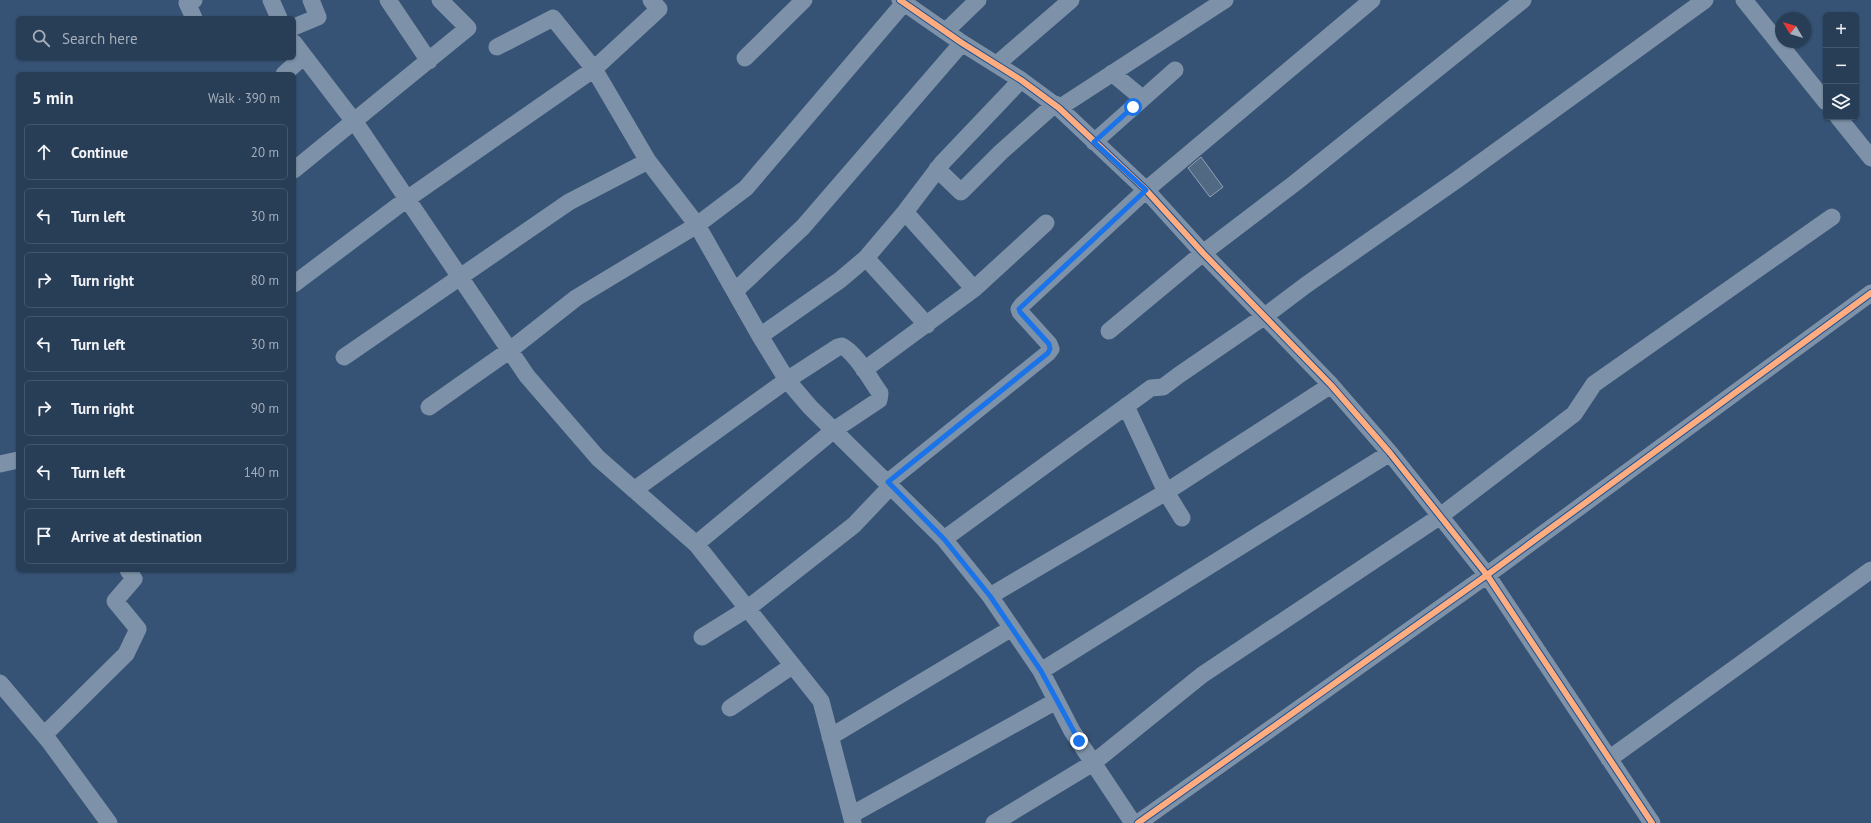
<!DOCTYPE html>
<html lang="en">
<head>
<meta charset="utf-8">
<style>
	:root { --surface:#283e57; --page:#30455d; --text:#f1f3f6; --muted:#a5aeba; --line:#44576d }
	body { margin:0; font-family:"PT Sans",sans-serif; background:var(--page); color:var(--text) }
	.controls { position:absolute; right:12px; top:12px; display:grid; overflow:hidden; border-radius:6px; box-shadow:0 1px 3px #0004 }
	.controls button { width:36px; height:36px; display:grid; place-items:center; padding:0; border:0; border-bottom:1px solid var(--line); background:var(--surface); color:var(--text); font:20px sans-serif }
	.compass { position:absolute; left:1775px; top:12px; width:36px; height:36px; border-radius:50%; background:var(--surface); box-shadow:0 1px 3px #0004; rotate:308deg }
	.stop { position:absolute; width:12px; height:12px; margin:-9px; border:3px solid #1a73e8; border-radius:50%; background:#fff }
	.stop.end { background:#1a73e8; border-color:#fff; box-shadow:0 1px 4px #0008 }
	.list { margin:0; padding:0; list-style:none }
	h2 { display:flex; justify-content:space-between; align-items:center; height:52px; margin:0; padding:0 16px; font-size:17px }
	h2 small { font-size:13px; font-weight:400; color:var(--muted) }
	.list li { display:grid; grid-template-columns:26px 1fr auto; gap:12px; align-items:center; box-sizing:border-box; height:56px; margin:0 8px 8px; padding:0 8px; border:1px solid var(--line); border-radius:6px }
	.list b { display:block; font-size:15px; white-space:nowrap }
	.list em { font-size:13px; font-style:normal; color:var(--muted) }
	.icon { flex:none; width:22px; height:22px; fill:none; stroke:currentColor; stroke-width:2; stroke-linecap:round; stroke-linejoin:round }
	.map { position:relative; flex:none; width:1871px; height:823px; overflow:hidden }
	.search { position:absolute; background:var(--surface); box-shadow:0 1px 3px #0004; left:16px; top:16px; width:280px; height:44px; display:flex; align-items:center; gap:10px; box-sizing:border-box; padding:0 14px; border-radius:6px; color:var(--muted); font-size:15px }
	.panel { position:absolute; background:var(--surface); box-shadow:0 1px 3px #0004; left:16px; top:72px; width:280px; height:500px; border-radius:6px }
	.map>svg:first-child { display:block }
</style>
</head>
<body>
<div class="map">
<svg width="1871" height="823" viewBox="0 0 1871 823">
	<rect width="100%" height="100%" fill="#365274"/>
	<path fill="#526984" stroke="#92a2b6" d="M 1201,157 L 1223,187 L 1210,197 L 1188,168 Z"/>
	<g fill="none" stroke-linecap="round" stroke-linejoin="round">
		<path stroke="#7d92a8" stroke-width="17" d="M 271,0 L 279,18
			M 388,0 L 429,61
			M 900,0 L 962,43 L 1021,80 L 1059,108 L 1146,190 L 1203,253 L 1331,385 L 1390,453 L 1487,575 L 1652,823
			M 1744,0 L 1826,102
			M 194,18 L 187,3 L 194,0
			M 294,27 L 318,17 L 311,0
			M 946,31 L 978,0
			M 294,43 L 359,128 L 527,376 L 598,458 L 696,544 L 821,701 L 853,823
			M 497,47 L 553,18 L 594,69 L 648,161 L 697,225 L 760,336 L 787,380 L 810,407 L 944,539 L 990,596 L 1041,671 L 1072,731 L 1133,823
			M 745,58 L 804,0
			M 997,64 L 1071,0
			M 1112,73 L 1142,98
			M 284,74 L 304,56
			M 1059,108 L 1225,0
			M 1838,117 L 1871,158
			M 1094,142 L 1175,70
			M 937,169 L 961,192 L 1001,152 L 1055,104
			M 294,170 L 468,28 L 440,0
			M 905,212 L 974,289
			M 866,258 L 927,325
			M 294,284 L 407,199 L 594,69 L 659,9 L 651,0
			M 735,291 L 803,227 L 962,43
			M 1109,331 L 1203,253 L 1295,183 L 1523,0
			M 760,336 L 840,280 L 866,258 L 905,212 L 943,162 L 1021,80
			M 344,357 L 569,202 L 648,161
			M 864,370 L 974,289 L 1046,223
			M 1126,406 L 1166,492 L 1182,518
			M 429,407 L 510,350 L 576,298 L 697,225 L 746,188 L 904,3
			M 0,464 L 18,460
			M 888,482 L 1048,353 L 1051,349 L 1049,344 L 1020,312 L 1019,309 L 1022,305 L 1146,190 L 1372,0
			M 634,490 L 787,380 L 838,347 L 842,346 C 856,353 870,379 880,393 L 879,400 L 834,430 L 696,544
			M 944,539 L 1151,388 L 1163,387 L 1179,375 L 1265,316 L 1306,285 L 1458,179 L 1705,0
			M 990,596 L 1166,492 L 1331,385
			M 702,637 L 747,609 L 854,525 L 891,486
			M 1041,671 L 1390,453
			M 0,683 L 49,741 L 109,823
			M 730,708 L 792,666
			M 44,735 L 126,654 L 138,629 L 115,601 L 134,579 L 128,570
			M 830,737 L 1012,628
			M 1609,759 L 1871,570
			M 851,815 L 1056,701
			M 994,823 L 1093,763 L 1202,675 L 1439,517 L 1574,414 L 1594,384 L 1832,217
			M 1138,823 L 1487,575 L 1871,293"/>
		<defs>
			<path id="cycleway" d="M 900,0 L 962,43 L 1021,80 L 1059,108 L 1146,190 L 1203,253 L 1331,385 L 1390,453 L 1487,575 L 1652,823
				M 1138,823 L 1487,575 L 1871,293"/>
		</defs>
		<use href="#cycleway" stroke="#1b4f8f" stroke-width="8"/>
		<use href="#cycleway" stroke="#ffac80" stroke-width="6"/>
	</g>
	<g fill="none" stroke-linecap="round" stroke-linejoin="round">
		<path stroke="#1a73e8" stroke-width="5" d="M 1079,741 L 1041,671 L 990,596 L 944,539 L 888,482 L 1048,353 L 1050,349 L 1049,344 L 1020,312 L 1019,309 L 1146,190 L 1094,142 L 1133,107"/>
	</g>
</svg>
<div class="controls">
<button>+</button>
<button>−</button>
<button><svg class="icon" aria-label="layers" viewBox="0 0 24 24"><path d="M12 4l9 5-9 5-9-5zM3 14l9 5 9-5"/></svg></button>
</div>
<svg class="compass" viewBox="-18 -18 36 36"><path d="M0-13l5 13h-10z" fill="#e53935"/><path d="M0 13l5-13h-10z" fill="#a5aeba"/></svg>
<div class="stop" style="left:1133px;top:107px"></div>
<div class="stop end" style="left:1079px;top:741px"></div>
<div class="search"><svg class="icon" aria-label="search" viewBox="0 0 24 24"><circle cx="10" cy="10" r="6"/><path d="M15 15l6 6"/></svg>Search here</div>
<section class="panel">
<h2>5 min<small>Walk · 390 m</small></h2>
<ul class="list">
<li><svg class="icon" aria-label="ahead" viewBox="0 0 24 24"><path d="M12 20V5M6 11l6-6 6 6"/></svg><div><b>Continue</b></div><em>20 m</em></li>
<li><svg class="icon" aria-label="left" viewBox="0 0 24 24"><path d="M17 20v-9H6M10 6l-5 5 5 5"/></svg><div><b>Turn left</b></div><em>30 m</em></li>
<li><svg class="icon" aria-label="right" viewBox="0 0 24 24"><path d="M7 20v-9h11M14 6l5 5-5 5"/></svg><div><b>Turn right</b></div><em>80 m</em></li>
<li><svg class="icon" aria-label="left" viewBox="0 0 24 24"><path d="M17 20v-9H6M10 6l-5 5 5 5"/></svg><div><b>Turn left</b></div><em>30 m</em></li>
<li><svg class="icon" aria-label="right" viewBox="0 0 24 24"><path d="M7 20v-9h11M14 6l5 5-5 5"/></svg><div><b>Turn right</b></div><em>90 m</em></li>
<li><svg class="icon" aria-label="left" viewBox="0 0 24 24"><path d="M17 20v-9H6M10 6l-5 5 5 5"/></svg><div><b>Turn left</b></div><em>140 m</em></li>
<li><svg class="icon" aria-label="arrive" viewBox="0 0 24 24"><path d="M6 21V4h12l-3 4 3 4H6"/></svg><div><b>Arrive at destination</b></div></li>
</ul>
</section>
</div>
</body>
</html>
